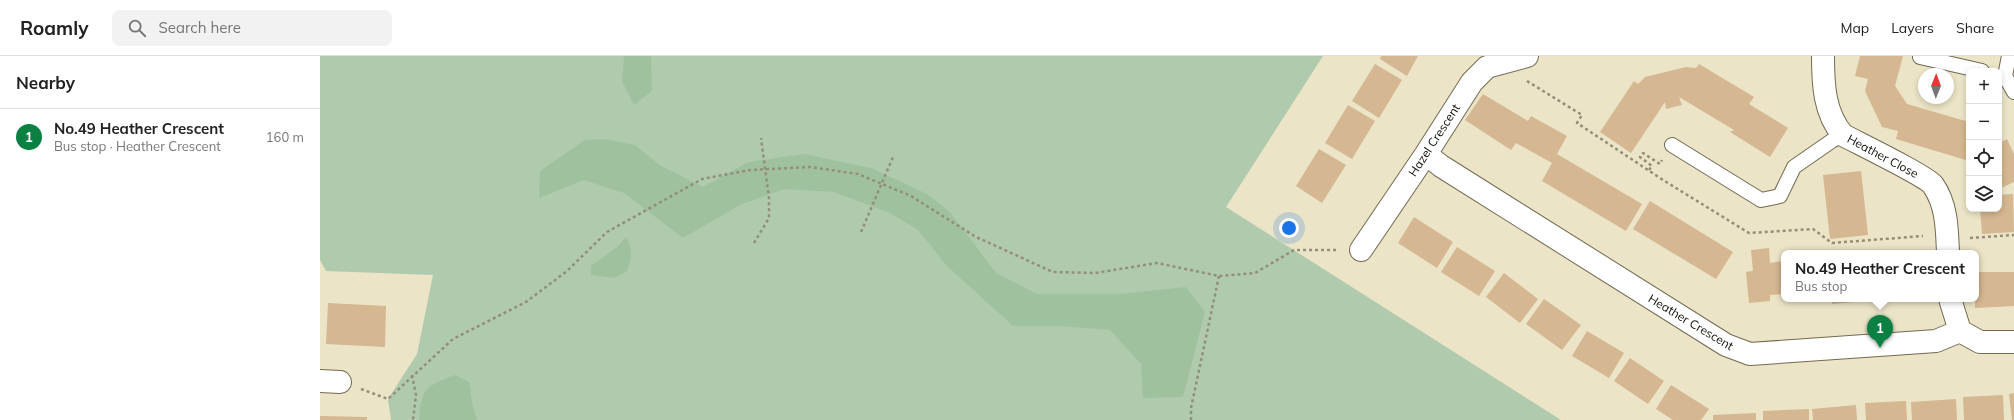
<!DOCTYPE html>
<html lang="en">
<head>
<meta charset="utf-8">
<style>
	:root { --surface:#fff; --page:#f2f2f2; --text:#222; --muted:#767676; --line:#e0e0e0; --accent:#0b8043 }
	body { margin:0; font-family:Mulish,sans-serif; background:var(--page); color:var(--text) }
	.controls { position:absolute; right:12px; top:12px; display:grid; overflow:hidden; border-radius:8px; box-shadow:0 2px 6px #0003 }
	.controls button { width:36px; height:36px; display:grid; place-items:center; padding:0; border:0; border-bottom:1px solid var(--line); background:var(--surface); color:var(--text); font:20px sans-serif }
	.compass { position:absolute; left:1598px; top:12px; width:36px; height:36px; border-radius:50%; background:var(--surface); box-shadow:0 2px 6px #0003; rotate:1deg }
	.you { position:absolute; left:969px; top:172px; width:14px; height:14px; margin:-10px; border:3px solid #fff; border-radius:50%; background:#1a73e8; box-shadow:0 0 0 6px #1a73e833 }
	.badge { display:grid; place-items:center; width:26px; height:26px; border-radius:50%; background:var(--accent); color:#fff; font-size:13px; font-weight:700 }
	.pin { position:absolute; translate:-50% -33px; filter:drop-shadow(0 1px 2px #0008) }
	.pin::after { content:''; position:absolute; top:21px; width:14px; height:12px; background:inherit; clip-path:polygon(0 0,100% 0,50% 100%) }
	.popup { position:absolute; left:1461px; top:194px; width:198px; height:52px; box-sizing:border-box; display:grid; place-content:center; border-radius:8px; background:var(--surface); filter:drop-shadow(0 1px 3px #0005); font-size:13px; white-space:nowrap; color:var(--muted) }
	.popup b { font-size:15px; color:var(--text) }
	.popup::after { content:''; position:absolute; left:50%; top:100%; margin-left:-8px; border:8px solid transparent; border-top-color:var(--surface) }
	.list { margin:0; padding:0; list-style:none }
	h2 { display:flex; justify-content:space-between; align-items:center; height:52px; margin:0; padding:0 16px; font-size:17px }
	h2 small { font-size:13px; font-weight:400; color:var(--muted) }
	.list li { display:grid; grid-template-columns:26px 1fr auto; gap:12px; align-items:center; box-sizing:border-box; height:56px; padding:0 16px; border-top:1px solid var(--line) }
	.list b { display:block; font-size:15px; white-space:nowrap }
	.list p { margin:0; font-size:13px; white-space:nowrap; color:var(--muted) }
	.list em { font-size:13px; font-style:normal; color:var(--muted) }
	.icon { flex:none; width:22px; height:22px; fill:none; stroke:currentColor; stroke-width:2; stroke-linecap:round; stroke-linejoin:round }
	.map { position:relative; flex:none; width:1694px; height:364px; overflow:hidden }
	header { display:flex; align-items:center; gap:24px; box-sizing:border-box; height:56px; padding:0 20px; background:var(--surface); border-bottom:1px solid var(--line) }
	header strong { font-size:19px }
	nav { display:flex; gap:22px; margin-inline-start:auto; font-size:14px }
	.search { width:280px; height:36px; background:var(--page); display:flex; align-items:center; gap:10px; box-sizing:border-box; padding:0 14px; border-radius:8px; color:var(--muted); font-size:15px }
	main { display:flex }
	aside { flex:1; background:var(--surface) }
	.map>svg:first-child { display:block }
</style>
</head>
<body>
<header>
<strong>Roamly</strong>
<div class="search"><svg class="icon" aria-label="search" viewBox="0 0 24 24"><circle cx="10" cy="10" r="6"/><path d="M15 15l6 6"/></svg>Search here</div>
<nav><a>Map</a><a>Layers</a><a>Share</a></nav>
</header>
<main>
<aside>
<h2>Nearby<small></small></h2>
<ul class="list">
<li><span class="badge">1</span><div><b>No.49 Heather Crescent</b><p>Bus stop · Heather Crescent</p></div><em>160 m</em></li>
</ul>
</aside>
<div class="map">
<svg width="1694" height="364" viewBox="0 0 1694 364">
	<rect width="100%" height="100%" fill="#ebe4c7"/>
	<path fill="#b0caae" d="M 0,0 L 1003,0 L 906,151 L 1241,364 L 71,364 L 68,343 L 97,298 L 113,219 L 6,215 L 0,204 Z"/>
	<path fill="#a0c19e" d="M 304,0 L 331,0 L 332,35 L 314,49 L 302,25 Z
		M 285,83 L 315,89 L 341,110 L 383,131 L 428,106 L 484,98 L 551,112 L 607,138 L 630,156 L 676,217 L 717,238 L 800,238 L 866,231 L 885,256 L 863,341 L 823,342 L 821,308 L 790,274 L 741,270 L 693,270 L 626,209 L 598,174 L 570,157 L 514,136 L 464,133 L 420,149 L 363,182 L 304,137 L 264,124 L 219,142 L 220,115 L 265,84 Z
		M 306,181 C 313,193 312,203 307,215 L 294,222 L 271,219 L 271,210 L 296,192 Z
		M 135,319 L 149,326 L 153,351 L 157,364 L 99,364 C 102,331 105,331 135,319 Z"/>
	<path fill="#d5b791" d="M 1061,0 L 1098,0 L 1087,20 L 1060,3 Z
		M 1540,0 L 1583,0 L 1575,30 L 1587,48 L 1649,66 L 1649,105 L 1576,83 L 1578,75 L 1562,71 L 1545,35 L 1548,23 L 1535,20 Z
		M 1055,8 L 1082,24 L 1059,62 L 1032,45 Z
		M 1379,8 L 1434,41 L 1429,48 L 1468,72 L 1450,101 L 1410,76 L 1414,74 L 1359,41 L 1362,49 L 1346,53 L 1345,46 L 1311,97 L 1280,76 L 1314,25 L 1318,28 L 1325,21 L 1366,11 L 1376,12 Z
		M 1163,38 L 1208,65 L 1211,60 L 1247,80 L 1237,98 L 1322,148 L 1306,175 L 1222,125 L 1232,107 L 1196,87 L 1191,94 L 1145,64 Z
		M 1028,49 L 1055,65 L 1032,103 L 1005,87 Z
		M 1687,83 L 1694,98 L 1694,126 L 1679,133 L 1679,87 Z
		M 999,93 L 1026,109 L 1002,147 L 976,130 Z
		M 1541,115 L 1548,179 L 1510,183 L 1503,119 Z
		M 1693,138 L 1694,176 L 1662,178 L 1660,153 L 1679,153 L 1679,139 Z
		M 1330,145 L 1413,196 L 1396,223 L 1313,173 Z
		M 1094,161 L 1133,186 L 1117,212 L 1078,187 Z
		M 1137,191 L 1175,215 L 1159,240 L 1121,216 Z
		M 1449,192 L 1450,207 L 1464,205 L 1464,238 L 1450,239 L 1450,245 L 1429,247 L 1426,216 L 1433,215 L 1431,194 Z
		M 1656,216 L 1694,216 L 1694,250 L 1655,252 Z
		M 1184,217 L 1218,243 L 1200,267 L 1166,241 Z
		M 1224,243 L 1261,269 L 1242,294 L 1206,268 Z
		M 1512,243 L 1558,243 L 1558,244 L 1512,248 Z
		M 8,247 L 66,250 L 65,291 L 6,288 Z
		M 1267,275 L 1304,297 L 1289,322 L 1252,300 Z
		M 1310,302 L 1344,325 L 1328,348 L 1294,325 Z
		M 1351,329 L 1389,353 L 1381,364 L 1353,364 L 1336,353 Z
		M 1694,337 L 1694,364 L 1692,364 L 1689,338 Z
		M 1683,339 L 1684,364 L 1644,364 L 1643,341 Z
		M 1636,343 L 1637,364 L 1592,364 L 1591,346 Z
		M 1586,345 L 1587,364 L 1546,364 L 1545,347 Z
		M 1536,349 L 1537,364 L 1493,364 L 1492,353 Z
		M 1489,353 L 1489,364 L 1443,364 L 1443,355 Z
		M 1436,357 L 1436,364 L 1393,364 L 1393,359 Z
		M 0,360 L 47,361 L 47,364 L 0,364 Z"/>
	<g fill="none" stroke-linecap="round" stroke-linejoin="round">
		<defs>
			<path id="lane" d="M 1689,0 L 1685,20 L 1694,36
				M 1600,1 L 1662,15
				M 1352,89 L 1441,144 L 1460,140 L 1474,111 L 1513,84 L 1523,79"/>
			<path id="street" d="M 1503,0 C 1503,28 1504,57 1523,79 C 1538,87 1606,120 1613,129 C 1627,149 1627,173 1628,197
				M 1106,98 L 1121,110 L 1406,289 L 1430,298 L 1616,285 L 1640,275
				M 1041,194 L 1106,98 L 1152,26 L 1167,11 L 1207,0
				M 1630,243 L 1640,275
				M 1640,275 L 1660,286 L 1694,286
				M 0,325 L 20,326"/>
		</defs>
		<use href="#lane" stroke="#716a51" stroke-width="16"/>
		<use href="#street" stroke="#716a51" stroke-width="24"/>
		<path stroke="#938e79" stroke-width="2.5" stroke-dasharray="3 3" stroke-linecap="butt" d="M 1207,25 L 1262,59 L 1257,67 L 1343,124 L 1429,177 L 1493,173 L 1512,187 L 1603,180
			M 1329,114 L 1332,110 L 1320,101 L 1323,97 L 1340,108 L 1342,104
			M 541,176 L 573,101
			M 1650,182 L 1694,179
			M 434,187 L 449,162 L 449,142 L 441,82
			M 92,319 L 96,339 L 93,364
			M 41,333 L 68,343 L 133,283 L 206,246 L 247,215 L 287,176 L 382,123 L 430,114 L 490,111 L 538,118 L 591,140 L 656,181 L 733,216 L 775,217 L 837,207 L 899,220 L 935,217 L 974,194 L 1018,194
			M 871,364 L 871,352 L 899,220"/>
		<use href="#lane" stroke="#fff" stroke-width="14"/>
		<use href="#street" stroke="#fff" stroke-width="22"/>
	</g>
	<g text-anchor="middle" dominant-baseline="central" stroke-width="4" stroke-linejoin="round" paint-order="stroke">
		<g font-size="12" fill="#120f06" stroke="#fff">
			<text transform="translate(1114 84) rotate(-57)">Hazel Crescent</text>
			<text transform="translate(1563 100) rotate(28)">Heather Close</text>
			<text transform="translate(1371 266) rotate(31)">Heather Crescent</text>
		</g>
	</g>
</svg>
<div class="controls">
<button>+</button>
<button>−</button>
<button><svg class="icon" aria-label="locate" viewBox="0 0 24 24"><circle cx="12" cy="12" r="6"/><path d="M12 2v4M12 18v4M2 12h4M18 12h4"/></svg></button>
<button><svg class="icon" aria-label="layers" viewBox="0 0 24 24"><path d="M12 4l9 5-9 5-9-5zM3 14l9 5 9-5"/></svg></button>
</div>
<svg class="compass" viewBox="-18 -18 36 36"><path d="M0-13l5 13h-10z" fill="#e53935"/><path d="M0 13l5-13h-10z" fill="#767676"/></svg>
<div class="you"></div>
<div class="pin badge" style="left:1560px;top:292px">1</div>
<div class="popup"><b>No.49 Heather Crescent</b>Bus stop</div>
</div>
</main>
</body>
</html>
